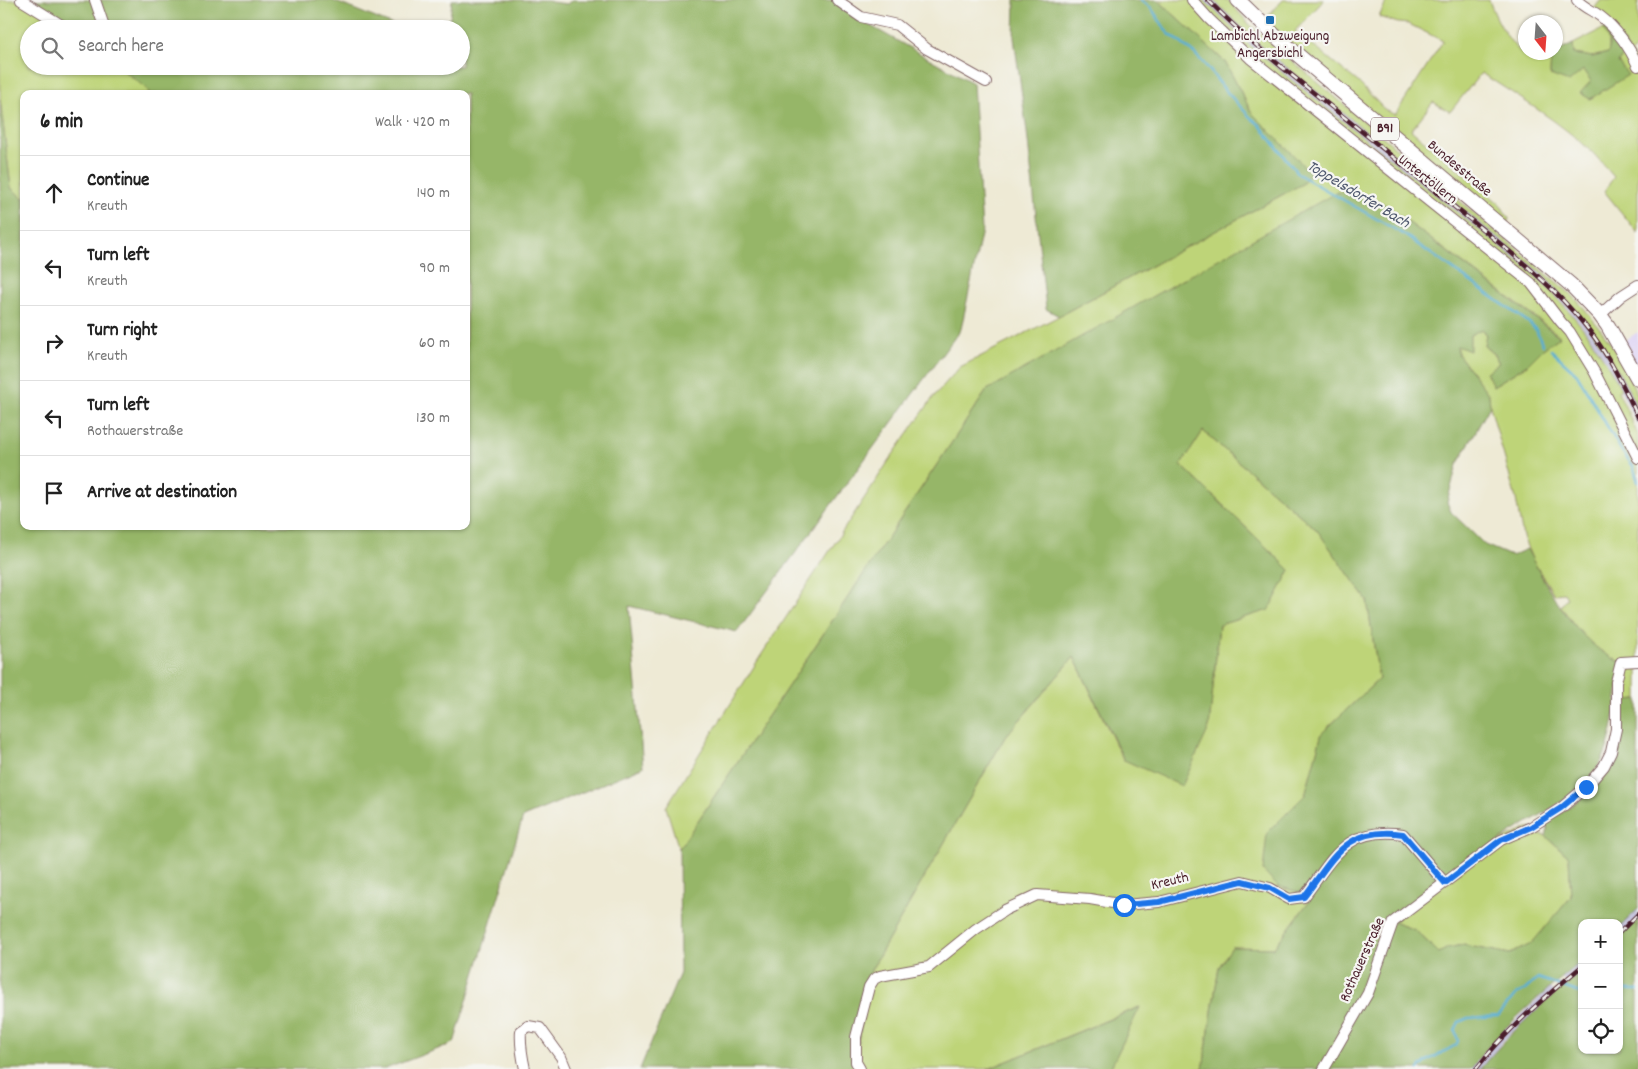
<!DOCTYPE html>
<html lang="en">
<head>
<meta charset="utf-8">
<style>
	:root { --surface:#fff; --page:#f2f2f2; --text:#222; --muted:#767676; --line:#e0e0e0 }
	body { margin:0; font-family:Dekko,sans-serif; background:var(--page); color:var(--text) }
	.controls { position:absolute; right:15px; bottom:15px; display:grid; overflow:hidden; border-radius:10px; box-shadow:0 1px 4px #0004 }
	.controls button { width:45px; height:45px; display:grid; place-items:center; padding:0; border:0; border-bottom:1px solid var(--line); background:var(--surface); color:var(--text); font:25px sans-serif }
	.compass { position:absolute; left:1518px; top:15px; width:45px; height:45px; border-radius:50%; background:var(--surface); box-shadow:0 1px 4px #0004; rotate:163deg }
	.stop { position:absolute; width:15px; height:15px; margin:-11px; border:4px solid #1a73e8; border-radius:50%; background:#fff }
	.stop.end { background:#1a73e8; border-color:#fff; box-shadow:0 1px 5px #0008 }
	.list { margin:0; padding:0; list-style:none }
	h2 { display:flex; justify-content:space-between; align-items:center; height:65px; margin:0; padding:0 20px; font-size:21px }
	h2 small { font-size:16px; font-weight:400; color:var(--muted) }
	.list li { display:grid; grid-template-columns:32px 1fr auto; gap:15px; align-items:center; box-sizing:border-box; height:75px; padding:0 20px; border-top:1px solid var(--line) }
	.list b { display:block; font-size:19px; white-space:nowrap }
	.list p { margin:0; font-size:16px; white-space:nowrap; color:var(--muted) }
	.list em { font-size:16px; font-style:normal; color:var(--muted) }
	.icon { flex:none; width:28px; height:28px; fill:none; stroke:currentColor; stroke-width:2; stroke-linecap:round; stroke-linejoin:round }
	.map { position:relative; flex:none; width:1638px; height:1069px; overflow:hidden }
	.search { position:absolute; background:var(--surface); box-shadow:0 1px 4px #0004; left:20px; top:20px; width:450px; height:55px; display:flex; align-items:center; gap:12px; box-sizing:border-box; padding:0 18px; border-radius:28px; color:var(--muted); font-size:19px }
	.panel { position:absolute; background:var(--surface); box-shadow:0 1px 4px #0004; left:20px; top:90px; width:450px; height:440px; border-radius:10px }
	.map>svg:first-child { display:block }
</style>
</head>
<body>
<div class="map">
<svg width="1638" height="1069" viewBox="0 0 1638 1069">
	<rect width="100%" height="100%" fill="#f6f6f2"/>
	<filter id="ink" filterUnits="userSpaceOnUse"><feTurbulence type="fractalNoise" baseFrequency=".02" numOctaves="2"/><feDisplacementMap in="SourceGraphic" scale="10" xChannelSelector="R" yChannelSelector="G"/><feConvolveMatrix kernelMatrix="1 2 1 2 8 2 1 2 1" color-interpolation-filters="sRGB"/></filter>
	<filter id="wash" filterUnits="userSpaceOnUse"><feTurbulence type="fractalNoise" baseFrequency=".0096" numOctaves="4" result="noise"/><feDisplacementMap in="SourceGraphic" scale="20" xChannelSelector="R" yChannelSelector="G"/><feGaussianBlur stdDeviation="1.12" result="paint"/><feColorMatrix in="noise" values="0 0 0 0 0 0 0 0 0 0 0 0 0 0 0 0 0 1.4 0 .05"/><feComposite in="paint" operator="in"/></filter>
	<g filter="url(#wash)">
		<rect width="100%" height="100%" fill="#eeead5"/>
		<path fill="#dfd5f5" d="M 1638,332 L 1638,379 L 1619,344 Z"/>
		<path fill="#c3c1db" d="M 1204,0 L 1213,0 L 1263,48 L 1535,268 L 1561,293 L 1584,320 L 1611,358 L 1638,409 L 1638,427 L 1607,362 L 1580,323 L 1557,296 L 1532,272 L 1258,53 Z
			M 1638,909 L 1638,919 L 1619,937 L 1619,928 Z
			M 1582,961 L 1582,970 L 1567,983 L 1562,978 Z
			M 1550,988 L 1554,993 L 1503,1041 L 1480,1069 L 1471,1069 L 1502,1033 Z"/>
		<path fill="#bed478" stroke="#847a52" d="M 0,0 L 33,0 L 70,29 L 29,29 L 29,66 L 118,66 L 147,89 L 150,94 L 24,94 L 24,199 L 11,188 L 0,99 Z
			M 1158,0 L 1204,0 L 1258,53 L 1532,272 C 1570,309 1597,342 1621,389 L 1618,391 L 1638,435 L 1638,699 L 1619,701 L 1621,662 C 1594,652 1576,629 1561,606 L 1567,598 L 1564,593 L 1554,594 L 1533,561 L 1523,537 L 1516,499 L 1490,406 L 1489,395 L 1458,354 L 1456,345 L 1470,335 L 1481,329 L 1486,335 L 1484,346 L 1494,355 L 1499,363 L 1493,386 L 1527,365 L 1543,349 L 1560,336 L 1384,204 L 987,390 L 679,849 L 666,807 L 760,657 L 892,456 L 935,395 L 960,367 L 1059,316 L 1302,184 L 1310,173 L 1252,113 L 1225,62 Z
			M 1213,0 L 1228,0 L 1250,25 L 1273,45 L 1572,295 L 1584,308 L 1602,331 L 1618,354 L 1638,396 L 1638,409 C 1613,355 1578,309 1535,268 L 1263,48 Z
			M 1283,0 L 1324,0 L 1295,31 L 1358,82 L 1384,109 L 1395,115 L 1443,41 L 1409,24 L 1398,23 L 1379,17 L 1387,0 L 1489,0 C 1495,17 1514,57 1535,58 C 1540,58 1546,56 1551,55 L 1550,75 L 1575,75 L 1583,70 L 1591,81 L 1627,75 L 1618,62 L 1628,49 L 1592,11 L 1601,0 L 1638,0 L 1638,45 L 1631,53 L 1638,66 L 1638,233 L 1604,191 L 1614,177 C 1606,168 1599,159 1591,151 C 1558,121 1519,97 1481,73 L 1450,112 L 1433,102 L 1411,130 L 1500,204 L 1509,219 L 1504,228 L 1261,23 Z
			M 1603,29 C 1608,37 1611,44 1608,53 L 1592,57 L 1574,54 L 1573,44 Z
			M 1203,431 L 1317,530 L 1367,600 L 1379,679 L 1322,733 L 1305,795 L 1267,833 L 1277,886 L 1313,896 L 1274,948 L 1232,947 L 1219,967 L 1203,1069 L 1110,1069 L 1139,1007 L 988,1069 L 853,1069 L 871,970 L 1005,737 L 1074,657 L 1123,760 L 1209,728 L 1219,625 L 1269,609 L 1290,570 L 1181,465 Z
			M 1531,827 L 1535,833 L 1546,836 L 1569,857 L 1571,897 L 1531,945 L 1510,954 L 1463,945 L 1448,948 L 1439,953 L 1415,930 L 1393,922 L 1501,840 Z"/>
		<path fill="#96b668" stroke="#706a4a" d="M 33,0 L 331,0 L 403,29 L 70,29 Z
			M 452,0 L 548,0 L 551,2 L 567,4 L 572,0 L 834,0 L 851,15 L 973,83 L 982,230 L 961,329 L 737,632 L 629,606 L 643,767 L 523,817 L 454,1043 L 385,1069 L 0,1069 L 0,99 L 11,188 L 24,199 L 24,526 L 466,526 L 466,94 L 150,94 L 147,89 L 118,66 L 461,66 L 461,29 L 434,29 L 450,18 Z
			M 1015,0 L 1158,0 L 1225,62 L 1252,113 L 1311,173 L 1302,184 L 1059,316 L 1046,309 L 1027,132 L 1014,38 Z
			M 1610,26 L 1628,49 L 1618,62 L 1628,75 L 1590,99 L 1580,93 L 1591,81 L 1583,70 L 1569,82 L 1550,75 L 1551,55 L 1573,44 L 1574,54 L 1592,57 L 1608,53 C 1611,44 1608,37 1603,29 Z
			M 1337,192 L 1355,193 L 1384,204 L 1560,337 L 1543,349 L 1527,365 L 1493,386 L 1486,372 L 1499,363 L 1494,354 L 1484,346 L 1486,335 L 1482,329 L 1470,335 L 1470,351 L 1457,346 L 1458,354 L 1489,395 L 1490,406 L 1457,465 L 1447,502 L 1451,512 L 1485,545 L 1511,556 L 1527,549 C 1547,588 1579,646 1621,662 C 1617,692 1615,737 1601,762 C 1578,801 1533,816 1499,841 C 1463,867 1429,895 1393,922 L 1415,930 L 1439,953 L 1448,948 L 1463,945 L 1510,954 L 1531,944 L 1571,897 L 1569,857 L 1546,836 L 1548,829 L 1545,823 C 1571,806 1606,787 1615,754 C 1619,740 1618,716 1619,701 L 1638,699 L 1638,909 L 1619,928 L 1619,923 L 1582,923 L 1582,961 C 1545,992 1498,1029 1471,1069 L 1203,1069 L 1219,967 L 1232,947 L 1274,948 L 1313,896 L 1277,886 L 1263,871 L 1267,833 L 1305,795 L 1322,733 L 1379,679 L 1367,600 L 1317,530 L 1203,431 L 1181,465 L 1290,570 L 1269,610 L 1219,625 L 1209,728 L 1182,786 L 1124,760 L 1074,657 L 1005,737 L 871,970 L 853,1069 L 640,1069 L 680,973 L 679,849 L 987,390 Z
			M 1638,919 L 1638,1069 L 1480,1069 C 1510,1032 1546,1001 1582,970 L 1582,1050 L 1619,1050 L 1619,937 Z
			M 1140,1007 L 1110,1069 L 988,1069 Z"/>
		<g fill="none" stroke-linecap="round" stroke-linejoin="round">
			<path stroke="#57aed3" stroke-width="2.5" d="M 1141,0 L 1151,8 L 1168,33 L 1194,53 L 1208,68 L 1225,90 L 1251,118 L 1259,124 L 1298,174 L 1403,234 L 1528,322 L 1536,330 L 1543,345
				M 1551,350 L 1577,374 L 1621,450 L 1633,466 L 1638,482
				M 1619,990 L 1638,990
				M 1419,1069 L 1427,1061 L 1456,1045 L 1458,1041 L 1455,1030 L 1459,1022 L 1468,1018 L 1498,1016 L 1515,995 L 1525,990 L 1538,978 L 1580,993 L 1582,993"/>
		</g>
	</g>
	<g filter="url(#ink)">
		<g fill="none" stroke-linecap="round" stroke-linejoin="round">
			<defs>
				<path id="minor" d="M 21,0 L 68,29
					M 95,0 L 105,29
					M 837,0 L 861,17 L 897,25 L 927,49 L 986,82
					M 1192,0 L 1209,19 L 1250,58 L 1531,283 L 1561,322 L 1570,332 L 1595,373 L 1638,458
					M 1577,0 C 1584,8 1592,10 1600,16 C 1616,28 1630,48 1638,66
					M 1600,315 L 1621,296 L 1638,285
					M 525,1069 C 522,1056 520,1044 521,1031 L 528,1026 L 540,1028 L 561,1057 L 566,1069
					M 860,1069 L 856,1062 L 856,1037 L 869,987 L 874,979 L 880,976 L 929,967 L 976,929 L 1005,910 L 1037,895 L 1090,899 L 1124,905 L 1159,902 L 1242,881 L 1270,888 L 1289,899 L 1304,897 C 1334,858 1345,826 1403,834 L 1445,883
					M 1324,1069 L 1368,993 L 1393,922 L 1501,840 L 1531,827 L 1561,808 L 1586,787 L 1604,766 L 1611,752 L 1616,729 L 1616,682 L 1621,662 L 1638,661"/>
				<path id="major" d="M 1238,0 L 1273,34 L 1571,285 L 1600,315 L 1608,326 L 1638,379"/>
			</defs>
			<use href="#minor" stroke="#836666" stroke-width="12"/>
			<use href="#major" stroke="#836666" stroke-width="16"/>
			<use href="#minor" stroke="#fff" stroke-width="10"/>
			<use href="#major" stroke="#fff" stroke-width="14"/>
			<defs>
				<path id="rail" d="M 1208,0 C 1247,40 1290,74 1334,109 C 1375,142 1416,176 1457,209 C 1503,246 1551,282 1588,329 C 1609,355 1624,387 1638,417
					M 1619,933 L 1638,914
					M 1476,1069 C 1506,1030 1544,998 1582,966"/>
			</defs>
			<use href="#rail" stroke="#4a1f2b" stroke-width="4.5"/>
			<use href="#rail" stroke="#f6f6f2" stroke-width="2.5" stroke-dasharray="8" stroke-linecap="butt"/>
		</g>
	</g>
	<g fill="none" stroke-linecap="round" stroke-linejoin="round" filter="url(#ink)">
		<path stroke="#1a73e8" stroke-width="6" d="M 1124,905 L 1159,902 L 1242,881 L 1270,888 L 1289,899 L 1304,897 C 1334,858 1345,826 1403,834 L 1445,883 L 1501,840 L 1531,827 L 1561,808 L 1586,787"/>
	</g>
	<rect fill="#1f6fb2" stroke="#f6f6f2" stroke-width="2" x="1265" y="15" width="10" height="10" rx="2.5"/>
	<g text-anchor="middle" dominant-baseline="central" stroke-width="4.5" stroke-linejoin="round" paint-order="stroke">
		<rect fill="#f6f6f2" stroke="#7e6067" stroke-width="1" x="1371" y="117.5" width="28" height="23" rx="4"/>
		<g font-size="14" font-weight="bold" fill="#4a1f2b">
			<text x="1385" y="129">B91</text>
		</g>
		<g font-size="15" fill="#4a1f2b" stroke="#f6f6f2">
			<text x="1270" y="37">Lambichl Abzweigung<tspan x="1270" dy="17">Angersbichl</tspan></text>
		</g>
		<g font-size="15" fill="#4a1f2b" stroke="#f6f6f2">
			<text transform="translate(1459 169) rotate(40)">Bundesstraße</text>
			<text transform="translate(1427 180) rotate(38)">Untertöllern</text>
			<text transform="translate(1170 882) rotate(-13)">Kreuth</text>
			<text transform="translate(1363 960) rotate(-66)">Rothauerstraße</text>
		</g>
		<g font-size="16" font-style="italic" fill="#4f586e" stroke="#f6f6f2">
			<text transform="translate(1358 195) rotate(31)">Toppelsdorfer Bach</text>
		</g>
	</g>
</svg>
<div class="controls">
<button>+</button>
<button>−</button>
<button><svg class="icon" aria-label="locate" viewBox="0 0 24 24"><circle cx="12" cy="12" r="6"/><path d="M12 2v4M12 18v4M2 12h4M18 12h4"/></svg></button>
</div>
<svg class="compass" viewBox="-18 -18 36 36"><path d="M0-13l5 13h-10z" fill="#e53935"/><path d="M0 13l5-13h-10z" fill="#767676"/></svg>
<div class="stop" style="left:1124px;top:905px"></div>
<div class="stop end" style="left:1586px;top:787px"></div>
<div class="search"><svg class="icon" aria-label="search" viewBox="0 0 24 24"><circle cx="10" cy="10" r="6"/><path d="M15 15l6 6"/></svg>Search here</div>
<section class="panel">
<h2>6 min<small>Walk · 420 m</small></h2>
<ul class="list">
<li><svg class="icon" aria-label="ahead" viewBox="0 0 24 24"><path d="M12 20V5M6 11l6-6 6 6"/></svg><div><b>Continue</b><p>Kreuth</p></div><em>140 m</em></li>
<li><svg class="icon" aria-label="left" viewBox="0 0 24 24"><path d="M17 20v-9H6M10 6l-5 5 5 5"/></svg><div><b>Turn left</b><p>Kreuth</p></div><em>90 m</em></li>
<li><svg class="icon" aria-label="right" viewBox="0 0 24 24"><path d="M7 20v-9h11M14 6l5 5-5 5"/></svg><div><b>Turn right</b><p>Kreuth</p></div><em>60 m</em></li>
<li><svg class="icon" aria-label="left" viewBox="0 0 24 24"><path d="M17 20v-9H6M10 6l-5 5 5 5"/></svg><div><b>Turn left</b><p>Rothauerstraße</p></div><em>130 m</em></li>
<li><svg class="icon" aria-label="arrive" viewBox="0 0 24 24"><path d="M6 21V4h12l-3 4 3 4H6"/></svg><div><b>Arrive at destination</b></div></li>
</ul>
</section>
</div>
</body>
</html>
